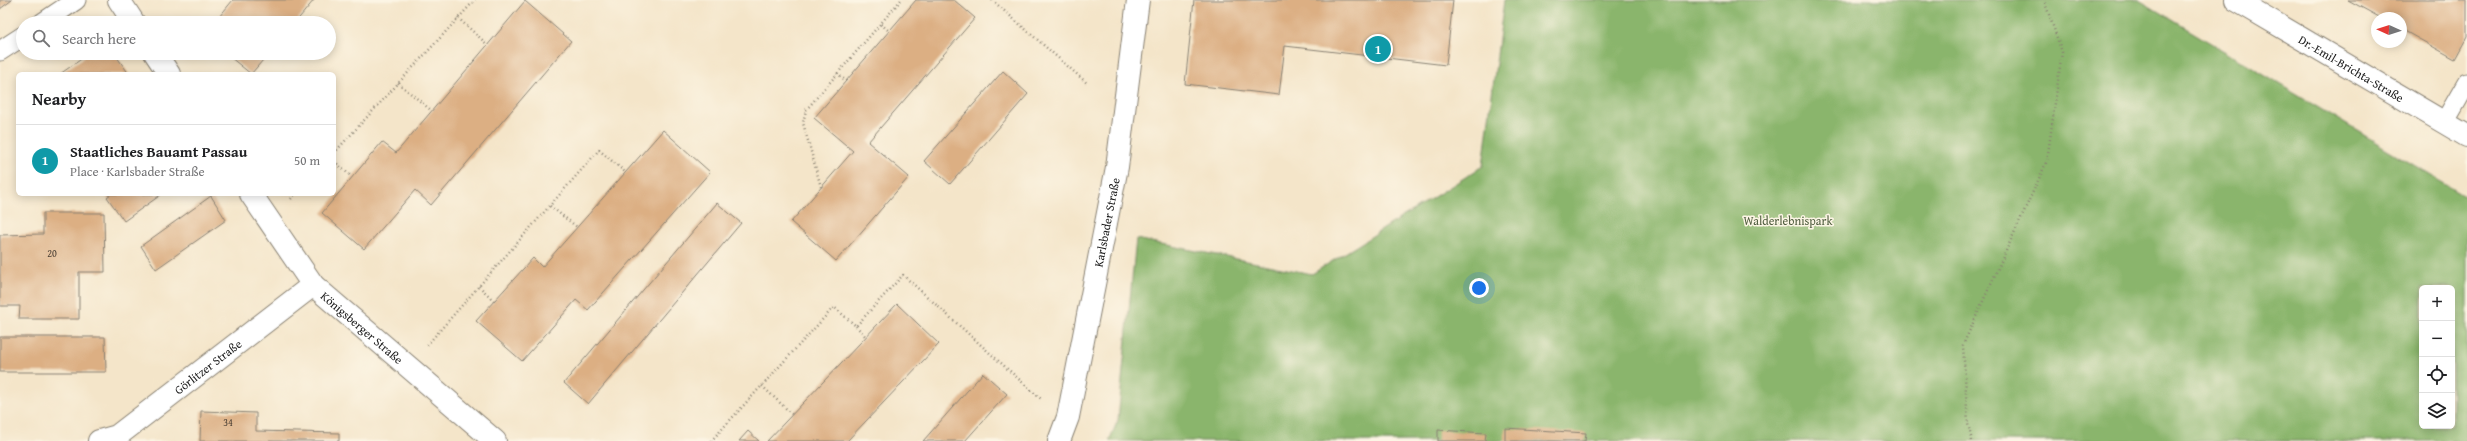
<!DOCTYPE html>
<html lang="en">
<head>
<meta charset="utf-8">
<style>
	:root { --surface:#fff; --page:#f2f2f2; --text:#202124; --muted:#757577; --line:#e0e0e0; --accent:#2563eb }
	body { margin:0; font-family:"Gentium Book Plus",serif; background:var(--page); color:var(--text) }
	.controls { position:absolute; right:12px; bottom:12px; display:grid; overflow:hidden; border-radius:6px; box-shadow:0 2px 10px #0003 }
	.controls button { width:36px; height:36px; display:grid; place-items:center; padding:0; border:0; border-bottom:1px solid var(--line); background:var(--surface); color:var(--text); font:20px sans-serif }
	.compass { position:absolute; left:2371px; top:12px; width:36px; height:36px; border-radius:50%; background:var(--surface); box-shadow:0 2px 10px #0003; rotate:273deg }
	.you { position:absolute; left:1479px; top:288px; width:14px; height:14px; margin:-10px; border:3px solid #fff; border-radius:50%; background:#1a73e8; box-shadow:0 0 0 6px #1a73e833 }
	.badge { display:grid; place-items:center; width:26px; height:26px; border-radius:50%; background:var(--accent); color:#fff; font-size:13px; font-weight:700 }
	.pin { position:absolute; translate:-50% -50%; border:2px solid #fff; box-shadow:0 1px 4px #0006 }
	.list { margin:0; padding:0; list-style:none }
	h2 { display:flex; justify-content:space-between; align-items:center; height:52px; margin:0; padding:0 16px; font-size:17px }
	h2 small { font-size:13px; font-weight:400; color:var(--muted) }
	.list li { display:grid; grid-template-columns:26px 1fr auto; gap:12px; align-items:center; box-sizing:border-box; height:72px; padding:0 16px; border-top:1px solid var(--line) }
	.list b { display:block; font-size:15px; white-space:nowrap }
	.list p { margin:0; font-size:13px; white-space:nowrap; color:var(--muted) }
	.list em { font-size:13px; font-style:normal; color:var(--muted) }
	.icon { flex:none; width:22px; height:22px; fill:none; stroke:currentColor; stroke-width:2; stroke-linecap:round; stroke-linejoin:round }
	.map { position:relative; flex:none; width:2467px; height:441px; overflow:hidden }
	.search { position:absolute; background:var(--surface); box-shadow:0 2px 10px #0003; left:16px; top:16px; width:320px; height:44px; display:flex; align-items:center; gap:10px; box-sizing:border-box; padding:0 14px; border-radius:22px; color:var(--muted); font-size:15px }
	.panel { position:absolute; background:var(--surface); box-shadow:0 2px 10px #0003; left:16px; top:72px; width:320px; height:124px; border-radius:6px }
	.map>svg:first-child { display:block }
</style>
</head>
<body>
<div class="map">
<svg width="2467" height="441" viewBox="0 0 2467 441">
	<rect width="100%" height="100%" fill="#fcf5e5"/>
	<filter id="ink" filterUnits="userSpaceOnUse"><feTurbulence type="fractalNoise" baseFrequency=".025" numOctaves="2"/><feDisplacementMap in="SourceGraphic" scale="8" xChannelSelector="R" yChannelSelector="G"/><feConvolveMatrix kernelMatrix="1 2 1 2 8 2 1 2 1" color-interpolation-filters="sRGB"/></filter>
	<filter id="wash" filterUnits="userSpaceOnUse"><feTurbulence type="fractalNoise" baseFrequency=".012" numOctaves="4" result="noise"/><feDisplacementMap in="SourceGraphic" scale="16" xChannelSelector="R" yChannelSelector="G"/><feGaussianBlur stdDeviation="0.9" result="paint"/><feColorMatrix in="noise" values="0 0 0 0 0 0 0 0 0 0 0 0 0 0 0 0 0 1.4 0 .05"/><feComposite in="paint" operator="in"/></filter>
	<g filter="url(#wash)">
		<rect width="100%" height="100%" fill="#f4e5c9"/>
		<path fill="#8ab56c" stroke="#536844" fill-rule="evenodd" d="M 1504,0 L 2139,0 L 2467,197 L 2467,441 L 1109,441 L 1118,420 L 1136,239 L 1312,274 L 1483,166 ZM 2422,288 L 2452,288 L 2452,426 L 2422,426 Z"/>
		<g id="blocks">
			<path fill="#dcaf83" d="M 0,0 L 12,0 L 0,9 Z
				M 233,0 L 314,0 L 295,23 L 214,23 Z
				M 916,0 L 954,0 L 975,18 L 868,142 L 909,177 L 836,261 L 791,222 L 853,151 L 814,118 Z
				M 1194,0 L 1453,0 L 1446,65 L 1285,46 L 1279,95 L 1185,84 Z
				M 2348,0 L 2467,0 L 2467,37 L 2455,59 L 2401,29 L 2401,18 L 2381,18 Z
				M 525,1 L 571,41 L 431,205 L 415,190 L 364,249 L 322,213 L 382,142 L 396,153 Z
				M 90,53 L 114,53 L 129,74 L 60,74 Z
				M 225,53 L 269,53 L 251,74 Z
				M 1003,71 L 1028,94 L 950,184 L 924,161 Z
				M 663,130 L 710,172 L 588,310 L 576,300 L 522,361 L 476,321 L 533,258 L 542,267 Z
				M 111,194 L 162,194 L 124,221 L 107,197 Z
				M 211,196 L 226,220 L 156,269 L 141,246 Z
				M 717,203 L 741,223 L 588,404 L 564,383 Z
				M 43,213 L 104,213 L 105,272 L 79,272 L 79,319 L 19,319 L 20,306 L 0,306 L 0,235 L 43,234 Z
				M 897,304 L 939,344 L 847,441 L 767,441 Z
				M 0,337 L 105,337 L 106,372 L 0,372 Z
				M 983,373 L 1007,394 L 965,441 L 923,441 Z
				M 201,411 L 256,413 L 256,431 L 339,433 L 339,441 L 200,441 Z
				M 1505,428 L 1586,433 L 1585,441 L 1505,441 Z
				M 1438,430 L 1486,433 L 1485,441 L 1438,441 Z
				M 748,431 L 759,441 L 739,441 Z"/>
		</g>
	</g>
	<g filter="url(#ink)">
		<use href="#blocks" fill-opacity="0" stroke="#888072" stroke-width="1"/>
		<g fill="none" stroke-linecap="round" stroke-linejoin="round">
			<defs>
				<path id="service" d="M 42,23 L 76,0
					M 0,51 L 23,36
					M 2444,123 L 2467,83"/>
				<g id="minor">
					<path d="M 119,0 L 134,23"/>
					<path id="s1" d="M 2236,0 L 2467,136"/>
					<path d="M 155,53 L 169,74"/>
					<path id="s2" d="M 251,194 L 313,285 L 495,441"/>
					<path id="s3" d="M 99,441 L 117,436 L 313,285"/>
					<path id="s4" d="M 1059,441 L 1068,417 L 1117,167 L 1138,0"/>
				</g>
			</defs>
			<use href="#service" stroke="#888072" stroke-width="21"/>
			<use href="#minor" stroke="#888072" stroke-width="24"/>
			<path stroke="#888072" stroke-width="2.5" stroke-dasharray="1 3" stroke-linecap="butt" d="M 992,0 L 1088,84
				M 458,18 L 488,45
				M 881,24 L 889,31
				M 837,73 L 846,81
				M 398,83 L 432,111
				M 334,153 L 475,0
				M 334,161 L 352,177
				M 821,187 L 803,123 L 806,110 L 901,0
				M 291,199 L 295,194
				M 550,206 L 577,227
				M 479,286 L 494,301
				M 856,326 L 866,337
				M 427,345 L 599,150 L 625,172
				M 762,386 L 793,415
				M 711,441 L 834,307 L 856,326 L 903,275 L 1041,399
				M 1972,441 L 1968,424 L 1963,345 L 2047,161 L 2062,52 L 2044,0"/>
			<use href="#service" stroke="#fff" stroke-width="19"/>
			<use href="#minor" stroke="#fff" stroke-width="22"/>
		</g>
	</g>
	<g text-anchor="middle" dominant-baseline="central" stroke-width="3" stroke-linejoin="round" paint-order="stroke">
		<g font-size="10" fill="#4c4136">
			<text x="52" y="253">20</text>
			<text x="228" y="422">34</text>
		</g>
		<g font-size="12" fill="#1c1c1c" stroke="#fcf5e5">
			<text stroke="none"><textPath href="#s1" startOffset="134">Dr.-Emil-Brichta-Straße</textPath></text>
			<text stroke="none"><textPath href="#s4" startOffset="224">Karlsbader Straße</textPath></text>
			<text stroke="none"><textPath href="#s2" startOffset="175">Königsberger Straße</textPath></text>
			<text stroke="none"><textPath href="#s3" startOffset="133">Görlitzer Straße</textPath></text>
		</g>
		<g font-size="12" fill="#4f5c3e" stroke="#fcf5e5">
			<text x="1788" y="220">Walderlebnispark</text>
		</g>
	</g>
</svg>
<div class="controls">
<button>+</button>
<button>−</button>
<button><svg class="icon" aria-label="locate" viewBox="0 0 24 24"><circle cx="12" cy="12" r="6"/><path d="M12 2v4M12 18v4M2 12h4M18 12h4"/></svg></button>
<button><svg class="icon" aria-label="layers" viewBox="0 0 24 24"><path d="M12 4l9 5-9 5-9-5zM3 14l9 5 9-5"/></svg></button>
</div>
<svg class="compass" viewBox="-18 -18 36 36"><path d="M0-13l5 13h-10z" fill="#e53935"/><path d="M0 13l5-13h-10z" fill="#757577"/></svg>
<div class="you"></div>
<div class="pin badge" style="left:1378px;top:49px;background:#0f9aa8">1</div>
<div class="search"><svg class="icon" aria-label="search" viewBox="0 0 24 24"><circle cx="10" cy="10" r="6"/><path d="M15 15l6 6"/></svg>Search here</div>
<section class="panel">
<h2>Nearby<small></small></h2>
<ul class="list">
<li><span class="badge" style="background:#0f9aa8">1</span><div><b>Staatliches Bauamt Passau</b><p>Place · Karlsbader Straße</p></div><em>50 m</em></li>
</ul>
</section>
</div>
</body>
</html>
